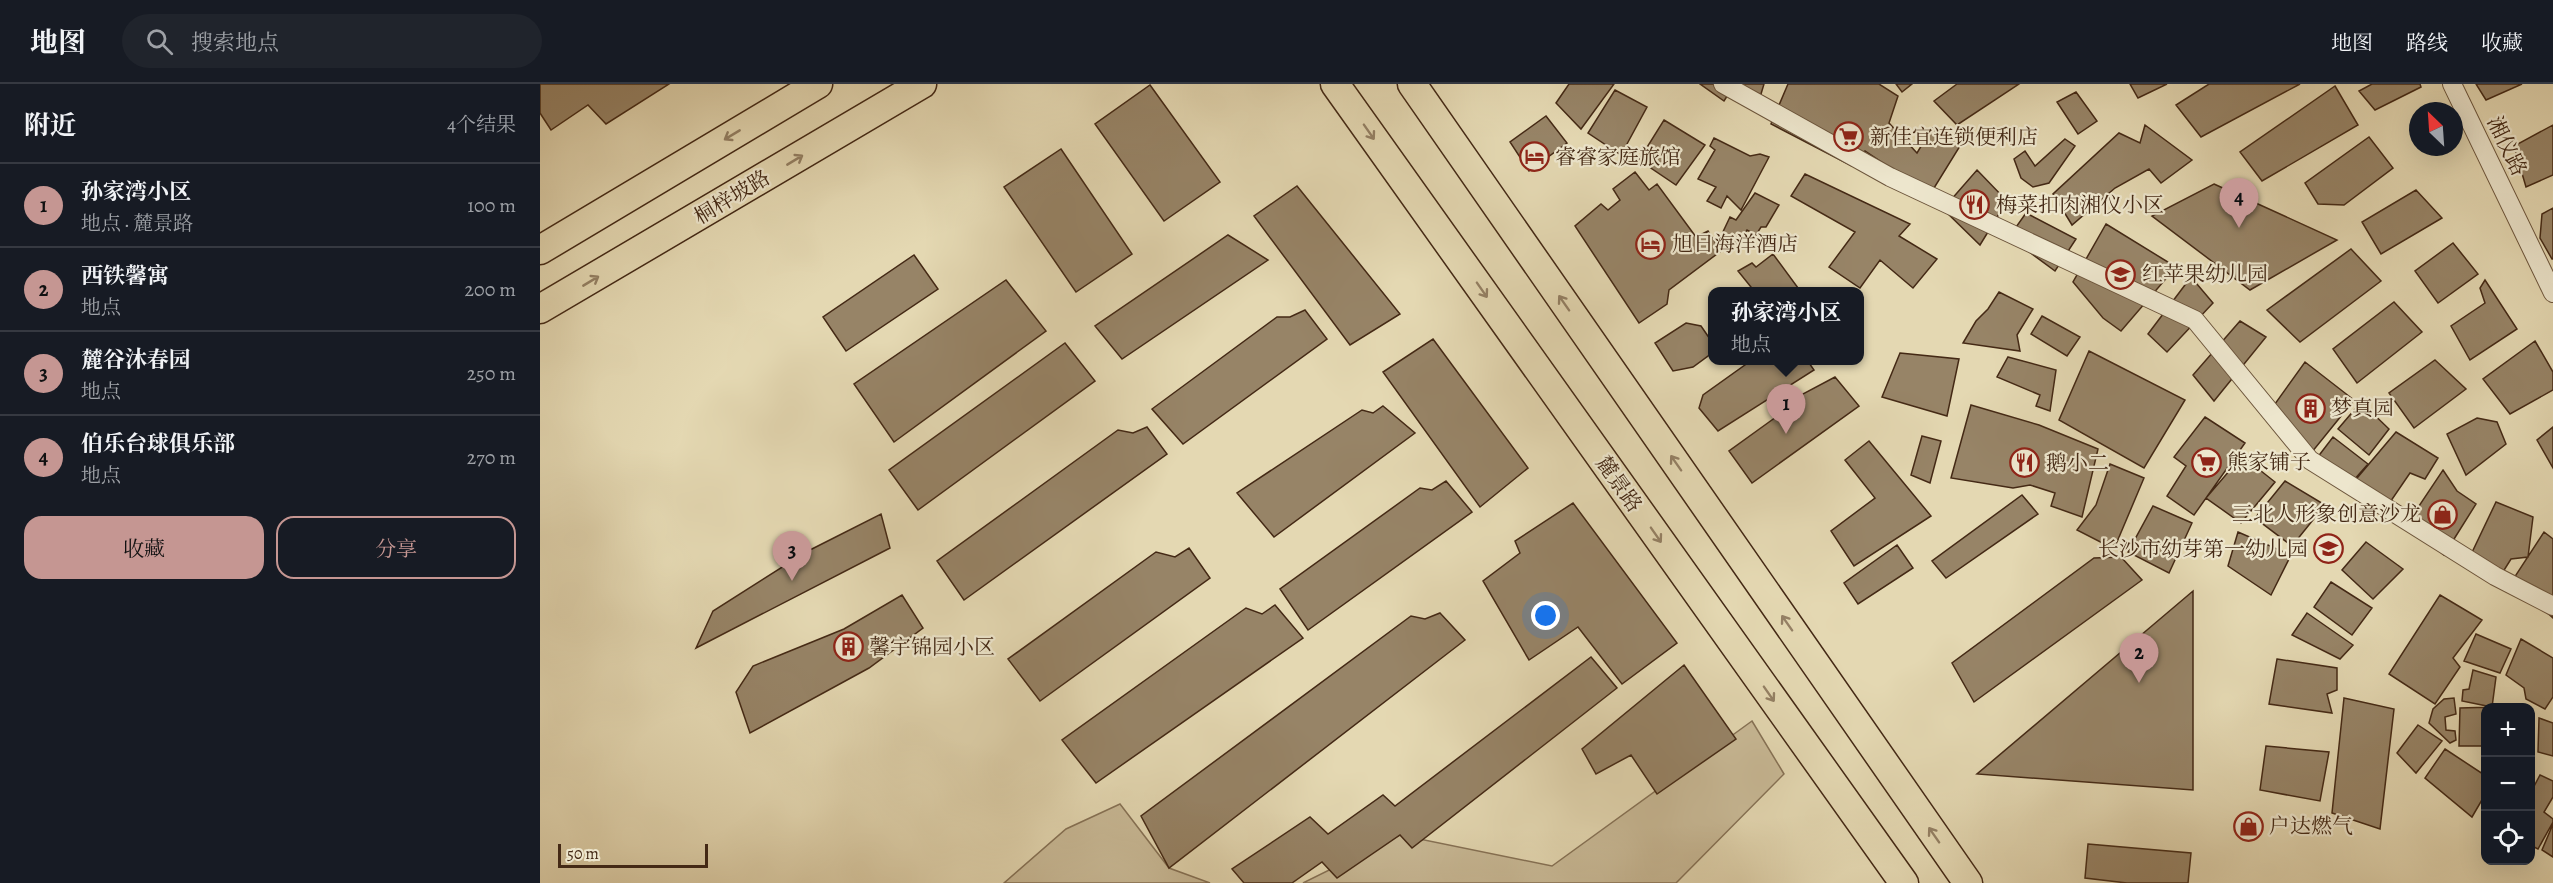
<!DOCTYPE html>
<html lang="zh">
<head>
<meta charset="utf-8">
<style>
	:root { --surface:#171b24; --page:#20242c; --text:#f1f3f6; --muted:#9ea1a6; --line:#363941; --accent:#c59692 }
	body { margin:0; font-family:Alegreya,"Noto Serif SC",serif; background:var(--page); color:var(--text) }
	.controls { position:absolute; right:18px; bottom:18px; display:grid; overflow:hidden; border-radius:12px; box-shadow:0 6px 24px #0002 }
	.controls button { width:54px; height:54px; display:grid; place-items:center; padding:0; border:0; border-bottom:2px solid var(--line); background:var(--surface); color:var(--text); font:30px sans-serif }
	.compass { position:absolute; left:1869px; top:18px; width:54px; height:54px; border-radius:50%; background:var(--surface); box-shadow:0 6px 24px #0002; rotate:335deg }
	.scale { position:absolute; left:18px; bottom:15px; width:150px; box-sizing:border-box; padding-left:6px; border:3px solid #442915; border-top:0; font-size:16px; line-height:21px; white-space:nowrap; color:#442915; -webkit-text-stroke:4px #ede6cd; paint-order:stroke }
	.you { position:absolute; left:1006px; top:532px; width:21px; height:21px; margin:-15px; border:4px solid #fff; border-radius:50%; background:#1a73e8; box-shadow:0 0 0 9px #1a73e833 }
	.badge { display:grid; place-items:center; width:39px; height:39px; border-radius:50%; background:var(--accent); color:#111; font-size:20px; font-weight:700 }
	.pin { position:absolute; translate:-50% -50px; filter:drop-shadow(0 2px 3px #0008) }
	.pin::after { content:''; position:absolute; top:32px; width:21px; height:18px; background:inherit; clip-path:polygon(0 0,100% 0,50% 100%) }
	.popup { position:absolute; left:1168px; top:203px; width:156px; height:78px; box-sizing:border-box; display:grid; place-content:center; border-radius:12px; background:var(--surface); filter:drop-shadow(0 2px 4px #0005); font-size:20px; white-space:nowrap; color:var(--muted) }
	.popup b { font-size:22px; color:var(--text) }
	.popup::after { content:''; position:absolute; left:50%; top:100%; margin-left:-12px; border:12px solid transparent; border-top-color:var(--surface) }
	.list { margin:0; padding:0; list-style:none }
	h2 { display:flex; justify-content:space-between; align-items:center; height:78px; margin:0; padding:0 24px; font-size:26px }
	h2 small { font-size:20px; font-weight:400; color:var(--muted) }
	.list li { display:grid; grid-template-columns:39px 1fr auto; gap:18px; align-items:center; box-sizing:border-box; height:84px; padding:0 24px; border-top:2px solid var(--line) }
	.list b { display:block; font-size:22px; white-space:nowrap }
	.list p { margin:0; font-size:20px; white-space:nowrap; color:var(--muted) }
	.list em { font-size:20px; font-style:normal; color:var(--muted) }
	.actions { display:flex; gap:12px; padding:18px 24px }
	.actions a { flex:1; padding:14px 0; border:2px solid var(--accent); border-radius:18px; text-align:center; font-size:21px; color:var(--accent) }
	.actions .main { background:var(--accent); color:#111 }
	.icon { flex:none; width:33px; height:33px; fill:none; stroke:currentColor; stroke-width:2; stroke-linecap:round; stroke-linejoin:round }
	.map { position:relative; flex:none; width:2013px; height:799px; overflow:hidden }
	header { display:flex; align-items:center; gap:36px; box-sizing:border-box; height:84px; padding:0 30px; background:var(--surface); border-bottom:2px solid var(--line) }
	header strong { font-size:28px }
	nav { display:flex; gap:33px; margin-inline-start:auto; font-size:21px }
	.search { width:420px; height:54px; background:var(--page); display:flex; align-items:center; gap:15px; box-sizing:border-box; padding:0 21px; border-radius:33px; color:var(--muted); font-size:22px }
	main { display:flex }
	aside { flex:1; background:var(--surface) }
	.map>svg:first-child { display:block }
</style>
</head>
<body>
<header>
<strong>地图</strong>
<div class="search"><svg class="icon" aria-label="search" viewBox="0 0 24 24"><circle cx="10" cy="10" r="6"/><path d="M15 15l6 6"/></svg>搜索地点</div>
<nav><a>地图</a><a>路线</a><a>收藏</a></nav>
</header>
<main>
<aside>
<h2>附近<small>4个结果</small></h2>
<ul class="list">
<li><span class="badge">1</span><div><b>孙家湾小区</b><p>地点 · 麓景路</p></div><em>100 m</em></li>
<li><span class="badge">2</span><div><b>西铁馨寓</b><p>地点</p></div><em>200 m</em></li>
<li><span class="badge">3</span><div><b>麓谷沐春园</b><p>地点</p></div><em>250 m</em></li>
<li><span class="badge">4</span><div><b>伯乐台球俱乐部</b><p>地点</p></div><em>270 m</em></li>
</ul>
<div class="actions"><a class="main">收藏</a><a>分享</a></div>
</aside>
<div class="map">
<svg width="2013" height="799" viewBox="0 0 2013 799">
	<rect width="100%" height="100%" fill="#e4d8b2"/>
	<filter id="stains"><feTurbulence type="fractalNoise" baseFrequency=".00333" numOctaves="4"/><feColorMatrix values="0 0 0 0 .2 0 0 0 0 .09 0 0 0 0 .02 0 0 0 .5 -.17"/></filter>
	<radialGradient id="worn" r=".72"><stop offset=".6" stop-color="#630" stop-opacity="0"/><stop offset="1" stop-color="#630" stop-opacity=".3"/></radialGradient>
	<path fill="#c9ba97" stroke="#867256" stroke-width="1.5" d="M 1212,637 L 1244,690 L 1136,799 L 763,799 L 860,751 L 1012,782 Z
		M 580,720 L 629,784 L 670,799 L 464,799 L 526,745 Z"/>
	<path fill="#978467" stroke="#442915" stroke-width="1.5" d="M 0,0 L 129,0 L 66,40 L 48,21 L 11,46 L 0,29 Z
		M 1029,0 L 1074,0 L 1041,45 L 1016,19 Z
		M 1160,0 L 1195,0 L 1184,17 Z
		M 1200,0 L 1224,0 L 1218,20 Z
		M 1248,0 L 1339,0 L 1358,12 L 1349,39 L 1377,69 L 1392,44 L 1420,62 L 1386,117 L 1358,89 L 1325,67 L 1312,82 L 1231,40 Z
		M 1356,0 L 1372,0 L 1362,8 Z
		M 1417,0 L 1479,0 L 1417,41 L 1394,17 Z
		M 1590,0 L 1627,0 L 1598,14 Z
		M 1669,0 L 1760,0 L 1661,53 L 1636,21 Z
		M 1832,0 L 1880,0 L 1881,3 L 1835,26 L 1819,7 Z
		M 1936,0 L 1982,0 L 1946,16 Z
		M 610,1 L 680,98 L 624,137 L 555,40 Z
		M 1795,2 L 1818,41 L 1722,97 L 1700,68 Z
		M 1075,6 L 1107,23 L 1081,71 L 1048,49 Z
		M 1536,8 L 1557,37 L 1538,50 L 1517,18 Z
		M 1006,32 L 1027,59 L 989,87 L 970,58 Z
		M 1124,36 L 1165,61 L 1136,101 L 1099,76 Z
		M 1605,41 L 1652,76 L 1621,99 L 1609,85 L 1575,104 L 1532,141 L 1513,110 L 1579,49 L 1600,59 Z
		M 2013,41 L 2013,91 L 1986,103 L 1974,62 Z
		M 1829,53 L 1853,84 L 1804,121 L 1778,120 L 1765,99 Z
		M 1174,54 L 1210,72 L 1220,70 L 1229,73 L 1201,126 L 1187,112 L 1181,124 L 1167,117 L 1176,103 L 1158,95 L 1175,66 L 1170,62 Z
		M 1525,55 L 1535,62 L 1509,99 L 1493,103 L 1481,94 L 1474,75 L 1485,67 L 1495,82 Z
		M 521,65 L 592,170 L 536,208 L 464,103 Z
		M 1437,86 L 1467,117 L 1440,161 L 1403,125 Z
		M 1095,88 L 1109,106 L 1117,100 L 1156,153 L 1168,147 L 1181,167 L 1129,206 L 1127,220 L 1099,239 L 1035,142 L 1061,120 L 1068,126 L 1080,116 L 1073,105 Z
		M 1265,90 L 1370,140 L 1359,152 L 1397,175 L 1373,204 L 1340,176 L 1320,204 L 1289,183 L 1315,148 L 1251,112 Z
		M 1674,100 L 1797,156 L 1710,206 L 1612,132 Z
		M 757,102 L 860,230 L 810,261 L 714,132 Z
		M 1876,106 L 1902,134 L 1841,170 L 1822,138 Z
		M 1215,109 L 1239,121 L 1226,143 L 1221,143 L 1216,151 L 1207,146 L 1197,163 L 1181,152 L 1190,133 L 1196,136 Z
		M 2013,124 L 2013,175 L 2012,175 L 2000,154 L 2002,130 Z
		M 1486,129 L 1536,155 L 1515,187 L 1469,153 Z
		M 1566,140 L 1636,183 L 1581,247 L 1563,234 L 1533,198 Z
		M 688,151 L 728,176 L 582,275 L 555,242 Z
		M 1913,159 L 1938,190 L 1898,219 L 1875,187 Z
		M 1811,165 L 1841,197 L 1760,258 L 1727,226 Z
		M 1233,170 L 1261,208 L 1215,208 L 1198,187 L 1212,179 L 1216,183 Z
		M 374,171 L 398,205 L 306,267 L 283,233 Z
		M 1651,193 L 1673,219 L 1627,268 L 1608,250 Z
		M 466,196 L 506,247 L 354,358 L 314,300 Z
		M 1945,196 L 1977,245 L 1930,276 L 1911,242 L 1945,219 L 1940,204 Z
		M 1459,208 L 1493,225 L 1477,251 L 1480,267 L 1423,259 L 1436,237 L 1448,225 Z
		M 1854,218 L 1882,248 L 1817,299 L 1793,265 Z
		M 765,226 L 787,255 L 643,360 L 612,325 L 737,233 L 750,233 Z
		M 1502,232 L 1540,253 L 1527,272 L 1491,250 Z
		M 1700,237 L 1726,253 L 1674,317 L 1653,291 Z
		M 1146,239 L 1161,242 L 1172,258 L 1172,269 L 1153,283 L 1133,287 L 1115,259 Z
		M 893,255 L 988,384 L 940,423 L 843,288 Z
		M 1995,257 L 2013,288 L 2013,306 L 1970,330 L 1943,295 Z
		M 525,259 L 555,297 L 378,426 L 349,386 Z
		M 1549,267 L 1645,316 L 1604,384 L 1519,336 Z
		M 1360,269 L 1419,275 L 1407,332 L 1342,313 Z
		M 1468,273 L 1516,286 L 1510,327 L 1496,322 L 1500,311 L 1457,293 Z
		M 1212,276 L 1267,276 L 1274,286 L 1178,347 L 1159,324 L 1163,311 Z
		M 1895,276 L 1926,305 L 1874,344 L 1849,309 Z
		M 1765,278 L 1814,316 L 1772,368 L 1727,331 Z
		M 1295,293 L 1319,322 L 1212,399 L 1189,367 L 1236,333 L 1259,312 Z
		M 1821,318 L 1849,345 L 1829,371 L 1798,345 Z
		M 1431,321 L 1499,341 L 1558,365 L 1542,433 L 1511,422 L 1515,409 L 1490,401 L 1473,404 L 1411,394 Z
		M 843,322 L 875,349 L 734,453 L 697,409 L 822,326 L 833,329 Z
		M 1665,333 L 1705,359 L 1654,431 L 1627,412 L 1646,382 L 1634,373 Z
		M 1937,334 L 1957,338 L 1966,360 L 1926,391 L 1907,350 Z
		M 607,343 L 627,370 L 424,516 L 397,477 L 578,346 L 593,349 Z
		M 2013,343 L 2013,384 L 1997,356 Z
		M 1856,348 L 1898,374 L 1885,395 L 1870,389 L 1844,427 L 1812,400 Z
		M 1382,352 L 1401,357 L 1390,399 L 1371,391 Z
		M 1793,353 L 1828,380 L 1806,405 L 1774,378 Z
		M 1329,357 L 1391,432 L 1314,482 L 1291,447 L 1335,414 L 1305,376 Z
		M 1702,372 L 1735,398 L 1701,439 L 1666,414 Z
		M 1570,380 L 1604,394 L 1574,465 L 1537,446 L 1556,421 Z
		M 1903,386 L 1917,407 L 1936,420 L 1904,471 L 1867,440 Z
		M 906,397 L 932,428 L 768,546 L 740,505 L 880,404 L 892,406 Z
		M 1745,397 L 1785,421 L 1752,462 L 1715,434 Z
		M 1482,411 L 1498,430 L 1406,494 L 1392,477 Z
		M 1956,418 L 1993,433 L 1988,473 L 1971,475 L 1956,499 L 1926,481 Z
		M 1033,419 L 1137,559 L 1082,600 L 1038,543 L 989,576 L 943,497 L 980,469 L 975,457 Z
		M 1613,422 L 1652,439 L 1629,489 L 1588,468 Z
		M 341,430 L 350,464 L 156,564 L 173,527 L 266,468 Z
		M 1698,448 L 1751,471 L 1731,511 L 1688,482 Z
		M 2004,448 L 2013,455 L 2013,534 L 1972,497 Z
		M 1826,458 L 1863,485 L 1833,515 L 1802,486 Z
		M 1357,461 L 1373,484 L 1318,520 L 1304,499 Z
		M 649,464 L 670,494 L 500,617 L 468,575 L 616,468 L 635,473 Z
		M 1581,473 L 1602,496 L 1434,618 L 1412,579 L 1554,474 Z
		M 1791,498 L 1832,524 L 1812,551 L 1774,523 Z
		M 1653,507 L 1653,706 L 1437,690 Z
		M 362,511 L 383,544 L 329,584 L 210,649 L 196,608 L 213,582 L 304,545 Z
		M 1900,511 L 1942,536 L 1913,574 L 1920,583 L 1895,620 L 1849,590 Z
		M 735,521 L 763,554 L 556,699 L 522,656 L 706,524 L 722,530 Z
		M 900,529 L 925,556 L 629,784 L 601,732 L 871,532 L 885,535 Z
		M 1767,529 L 1813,561 L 1800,575 L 1752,551 Z
		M 1936,550 L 1971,565 L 1960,589 L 1924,577 Z
		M 1981,555 L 2013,574 L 2013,613 L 2005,625 L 1986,615 L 1984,604 L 1966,591 Z
		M 1051,573 L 1077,604 L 872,764 L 860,751 L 797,794 L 782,778 L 752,799 L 704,799 L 692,785 L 770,733 L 788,750 L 843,711 L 855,722 Z
		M 1737,575 L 1797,584 L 1797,606 L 1787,610 L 1792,629 L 1729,620 Z
		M 1144,581 L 1196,655 L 1117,710 L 1091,671 L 1056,690 L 1042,665 Z
		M 1933,586 L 1956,593 L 1952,623 L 1922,617 L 1923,606 L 1929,605 Z
		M 1804,614 L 1854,625 L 1840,745 L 1792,729 Z
		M 1914,614 L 1916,630 L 1905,633 L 1906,646 L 1915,647 L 1916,656 L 1910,659 L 1889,639 L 1893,625 L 1904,615 Z
		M 1989,622 L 1946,624 L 1946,662 L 1919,662 L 1920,624 Z
		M 1990,633 L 1994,662 L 1990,662 Z
		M 1999,634 L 2013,639 L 2013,672 L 1998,668 Z
		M 1878,641 L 1902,657 L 1876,689 L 1857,669 Z
		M 1726,662 L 1789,668 L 1780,717 L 1720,706 Z
		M 1905,665 L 1946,692 L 1946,709 L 1932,733 L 1885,694 Z
		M 2000,691 L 2013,697 L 2013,713 L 2004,728 L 2013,735 L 2013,738 L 1998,765 L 1990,761 L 1990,710 Z
		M 2013,740 L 2013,773 L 2002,766 Z
		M 1548,760 L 1651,769 L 1648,799 L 1587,799 L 1545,794 Z"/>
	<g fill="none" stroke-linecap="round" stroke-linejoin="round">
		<defs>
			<path id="street" d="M 1183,0 L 1350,93 L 1655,236 L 1770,376 L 1955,492 L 2013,522
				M 1912,0 L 2013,209"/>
			<path id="primary" d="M 795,0 L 1364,799
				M 872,0 L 1428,799
				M 0,166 L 278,0
				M 0,225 L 382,0"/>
		</defs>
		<use href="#street" stroke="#6c553c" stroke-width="20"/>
		<use href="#primary" stroke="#442915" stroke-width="31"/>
		<use href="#street" stroke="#ede6cd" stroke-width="18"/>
		<use href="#primary" stroke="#e4d8b2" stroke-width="28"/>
	</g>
	<defs><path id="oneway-shaft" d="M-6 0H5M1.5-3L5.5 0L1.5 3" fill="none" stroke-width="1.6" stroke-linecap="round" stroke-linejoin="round" transform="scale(1.5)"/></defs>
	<g stroke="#948064">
		<use href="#oneway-shaft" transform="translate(829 48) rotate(55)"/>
		<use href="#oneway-shaft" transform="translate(192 51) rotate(149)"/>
		<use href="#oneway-shaft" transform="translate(255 76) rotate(-31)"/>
		<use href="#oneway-shaft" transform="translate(51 197) rotate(-31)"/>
		<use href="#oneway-shaft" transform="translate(942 206) rotate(55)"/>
		<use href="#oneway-shaft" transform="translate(1024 219) rotate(-125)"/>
		<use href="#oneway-shaft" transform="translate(1136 379) rotate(-125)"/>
		<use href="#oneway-shaft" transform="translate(1116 451) rotate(55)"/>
		<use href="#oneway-shaft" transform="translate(1247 539) rotate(-125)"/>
		<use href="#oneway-shaft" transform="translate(1229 610) rotate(55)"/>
		<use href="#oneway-shaft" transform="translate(1394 751) rotate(-125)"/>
	</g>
	<defs>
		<symbol id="supermarket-ring" viewBox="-11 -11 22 22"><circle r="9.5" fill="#ede6cd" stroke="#8f2418" stroke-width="1.5"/><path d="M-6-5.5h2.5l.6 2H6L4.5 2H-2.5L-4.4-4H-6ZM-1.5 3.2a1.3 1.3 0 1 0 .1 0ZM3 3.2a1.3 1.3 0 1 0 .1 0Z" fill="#8f2418"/></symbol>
		<symbol id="hotel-ring" viewBox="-11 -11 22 22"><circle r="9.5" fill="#ede6cd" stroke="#8f2418" stroke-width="1.5"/><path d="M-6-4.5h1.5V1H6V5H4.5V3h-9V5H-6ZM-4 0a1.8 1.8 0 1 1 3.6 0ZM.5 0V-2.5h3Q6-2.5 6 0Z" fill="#8f2418"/></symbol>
		<symbol id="restaurant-ring" viewBox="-11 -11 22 22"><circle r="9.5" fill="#ede6cd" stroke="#8f2418" stroke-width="1.5"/><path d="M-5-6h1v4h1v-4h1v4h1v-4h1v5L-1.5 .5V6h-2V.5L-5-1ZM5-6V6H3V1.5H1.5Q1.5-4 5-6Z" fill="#8f2418"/></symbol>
		<symbol id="school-ring" viewBox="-11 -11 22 22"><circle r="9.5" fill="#ede6cd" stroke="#8f2418" stroke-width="1.5"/><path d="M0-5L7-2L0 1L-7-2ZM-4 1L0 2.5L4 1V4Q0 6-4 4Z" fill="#8f2418"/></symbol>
		<symbol id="building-ring" viewBox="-11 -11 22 22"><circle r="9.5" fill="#ede6cd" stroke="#8f2418" stroke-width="1.5"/><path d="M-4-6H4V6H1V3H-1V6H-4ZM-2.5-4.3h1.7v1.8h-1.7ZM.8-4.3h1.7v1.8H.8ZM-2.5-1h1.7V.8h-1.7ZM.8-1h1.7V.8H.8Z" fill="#8f2418"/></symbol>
		<symbol id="shop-ring" viewBox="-11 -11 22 22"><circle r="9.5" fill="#ede6cd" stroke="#8f2418" stroke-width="1.5"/><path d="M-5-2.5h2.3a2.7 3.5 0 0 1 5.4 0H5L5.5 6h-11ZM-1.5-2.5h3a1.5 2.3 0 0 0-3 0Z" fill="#8f2418"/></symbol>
	</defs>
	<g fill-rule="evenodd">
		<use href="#supermarket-ring" x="1292" y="36" width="33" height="33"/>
		<use href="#hotel-ring" x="978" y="56" width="33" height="33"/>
		<use href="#restaurant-ring" x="1418" y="104" width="33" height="33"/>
		<use href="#hotel-ring" x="1094" y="144" width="33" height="33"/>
		<use href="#school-ring" x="1564" y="174" width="33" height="33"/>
		<use href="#building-ring" x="1754" y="308" width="33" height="33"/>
		<use href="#supermarket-ring" x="1650" y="362" width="33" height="33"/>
		<use href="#restaurant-ring" x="1468" y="362" width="33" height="33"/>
		<use href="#shop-ring" x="1886" y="414" width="33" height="33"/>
		<use href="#school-ring" x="1772" y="448" width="33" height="33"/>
		<use href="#building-ring" x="292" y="546" width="33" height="33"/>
		<use href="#shop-ring" x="1692" y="726" width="33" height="33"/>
	</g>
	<g text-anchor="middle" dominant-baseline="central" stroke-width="4.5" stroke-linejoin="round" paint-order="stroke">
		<g font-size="21" fill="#442915" stroke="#ede6cd" text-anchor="start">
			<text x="1330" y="53">新佳宜连锁便利店</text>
			<text x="1015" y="73">睿睿家庭旅馆</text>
			<text x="1456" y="121">梅菜扣肉湘仪小区</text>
			<text x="1132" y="160">旭日海洋酒店</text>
			<text x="1602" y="190">红苹果幼儿园</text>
			<text x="1791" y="324">梦真园</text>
			<text x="1687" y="378">熊家铺子</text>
			<text x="1506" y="379">鹅小二</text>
			<text x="1881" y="430" text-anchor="end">三北人形象创意沙龙</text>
			<text x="1768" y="465" text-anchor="end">长沙市幼芽第一幼儿园</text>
			<text x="329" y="563">馨宇锦园小区</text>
			<text x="1729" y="742">户达燃气</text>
		</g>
		<g font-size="21" fill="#442915" stroke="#ede6cd">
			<text transform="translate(1967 62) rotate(64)">湘仪路</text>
			<text transform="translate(192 113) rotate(-31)">桐梓坡路</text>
			<text transform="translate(1079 400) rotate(55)">麓景路</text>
		</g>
	</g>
	<rect width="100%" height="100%" filter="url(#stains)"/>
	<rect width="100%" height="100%" fill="url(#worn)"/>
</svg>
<div class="controls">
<button>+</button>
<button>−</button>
<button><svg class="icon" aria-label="locate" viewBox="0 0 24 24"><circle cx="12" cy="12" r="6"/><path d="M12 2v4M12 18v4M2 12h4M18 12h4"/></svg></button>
</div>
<svg class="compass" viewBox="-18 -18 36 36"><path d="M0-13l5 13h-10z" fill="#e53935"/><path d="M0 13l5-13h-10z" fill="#9ea1a6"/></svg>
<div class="scale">50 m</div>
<div class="you"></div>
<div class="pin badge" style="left:1246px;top:350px">1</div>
<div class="popup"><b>孙家湾小区</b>地点</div>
<div class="pin badge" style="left:1599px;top:599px">2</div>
<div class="pin badge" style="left:252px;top:497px">3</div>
<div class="pin badge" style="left:1699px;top:144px">4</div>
</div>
</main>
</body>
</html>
